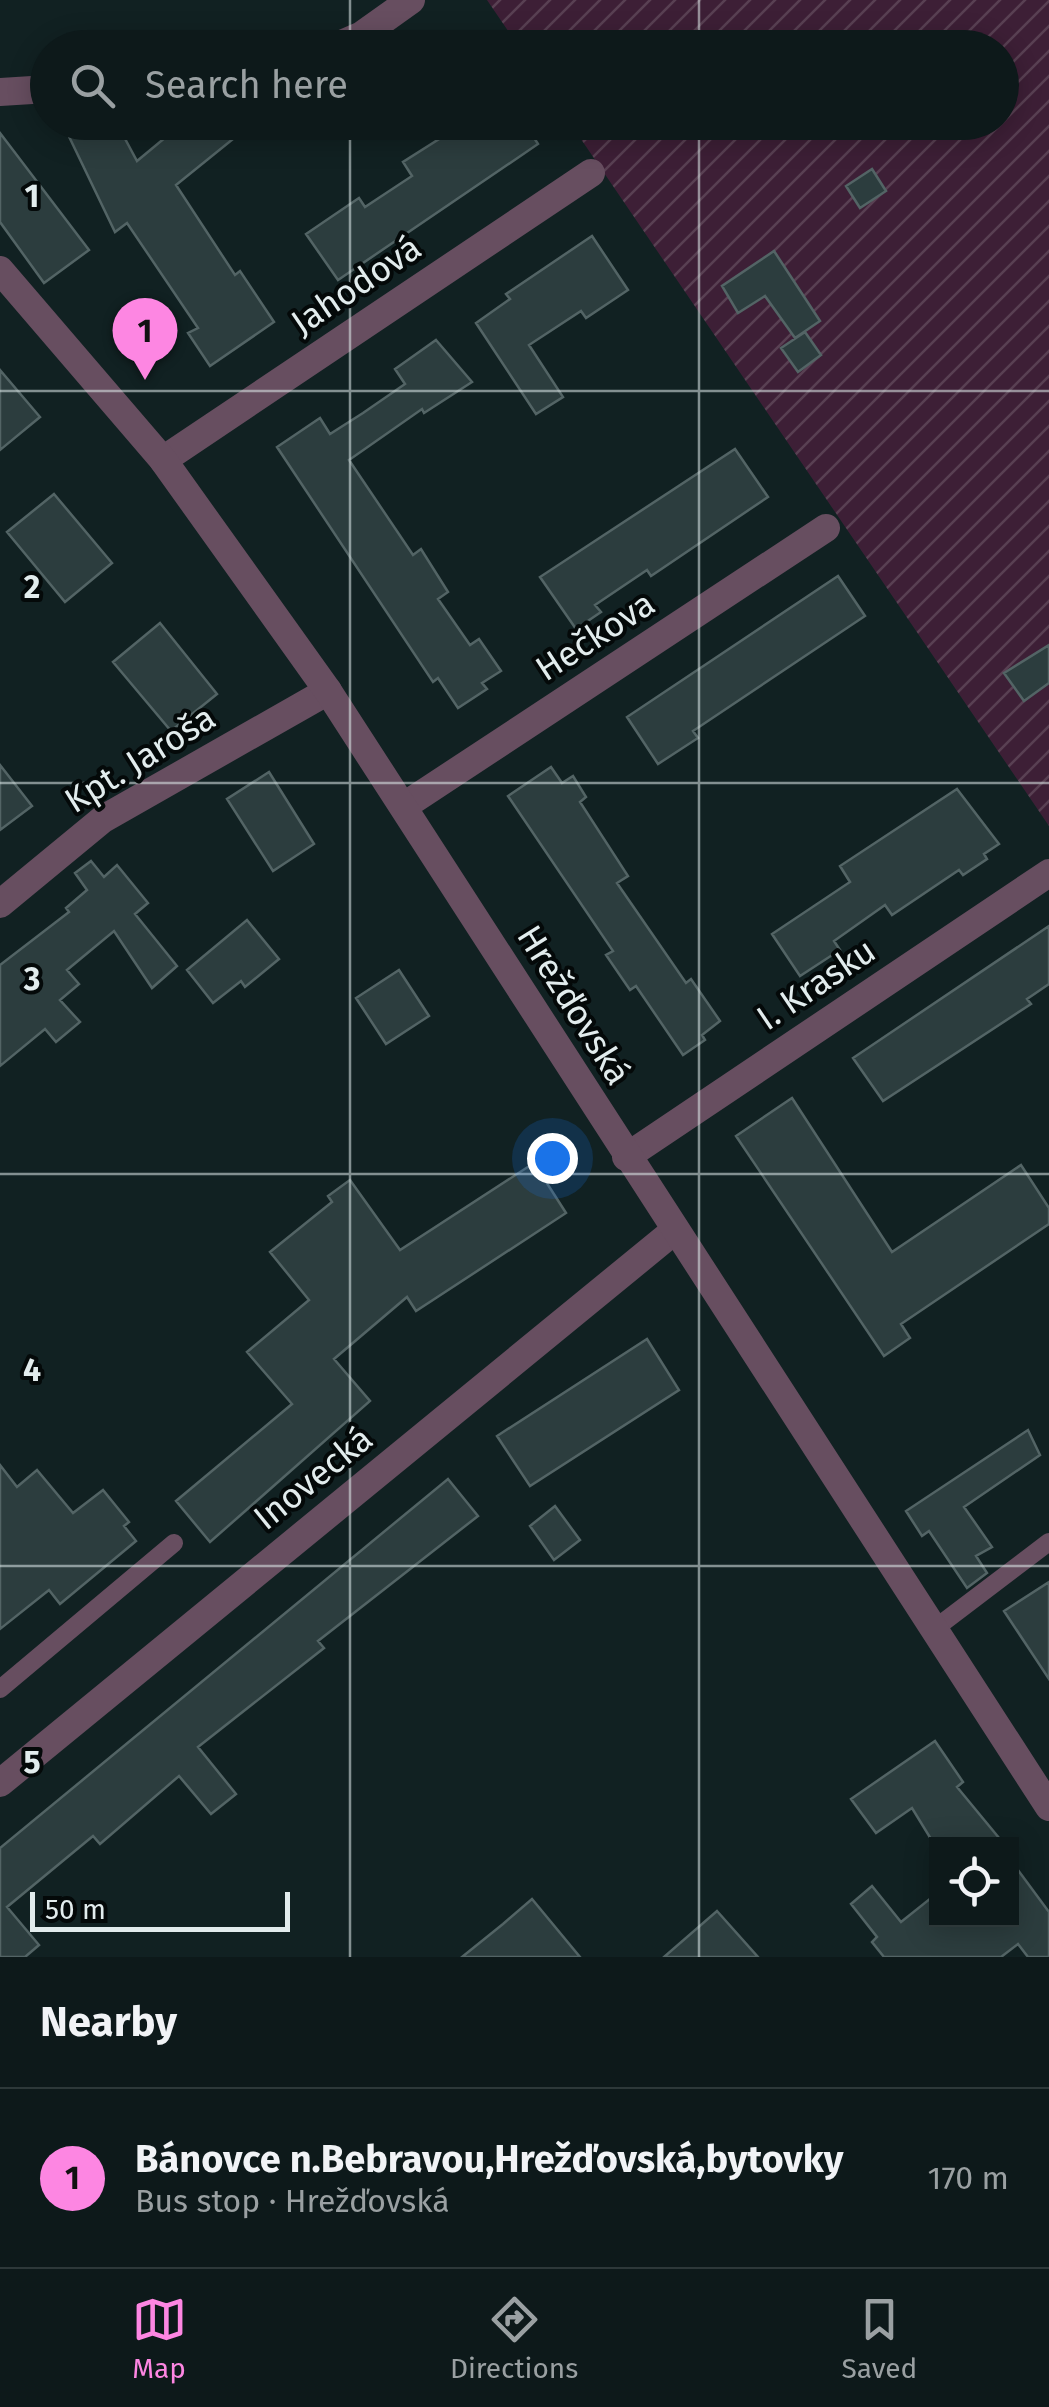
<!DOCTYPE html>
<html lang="en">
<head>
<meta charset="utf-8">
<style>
	:root { --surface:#0d191a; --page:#162223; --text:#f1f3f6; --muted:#9aa0a2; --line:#2d3839; --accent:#fd86e2 }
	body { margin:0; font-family:"Fira Sans",sans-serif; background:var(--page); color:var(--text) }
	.controls { position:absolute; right:30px; bottom:30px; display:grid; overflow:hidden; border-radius:0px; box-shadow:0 5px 25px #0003 }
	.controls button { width:90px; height:90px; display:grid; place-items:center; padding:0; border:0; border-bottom:2px solid var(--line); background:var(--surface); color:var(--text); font:50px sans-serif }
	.scale { position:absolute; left:30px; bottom:25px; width:260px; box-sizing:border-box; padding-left:10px; border:5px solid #e2eced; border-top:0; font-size:28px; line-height:35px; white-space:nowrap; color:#e2eced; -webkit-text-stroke:8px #040909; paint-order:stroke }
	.you { position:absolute; left:552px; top:1158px; width:35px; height:35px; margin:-25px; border:8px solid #fff; border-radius:50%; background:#1a73e8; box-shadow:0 0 0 15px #1a73e833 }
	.badge { display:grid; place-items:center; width:65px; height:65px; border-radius:50%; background:var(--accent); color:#111; font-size:32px; font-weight:700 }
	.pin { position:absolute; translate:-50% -82px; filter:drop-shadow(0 2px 5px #0008) }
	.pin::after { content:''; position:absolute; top:52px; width:35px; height:30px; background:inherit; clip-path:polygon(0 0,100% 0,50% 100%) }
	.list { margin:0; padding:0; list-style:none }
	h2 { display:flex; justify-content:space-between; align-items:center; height:130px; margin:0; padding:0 40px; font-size:42px }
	h2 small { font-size:32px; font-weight:400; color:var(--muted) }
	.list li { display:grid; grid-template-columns:65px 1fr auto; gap:30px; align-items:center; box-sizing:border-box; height:180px; padding:0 40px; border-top:2px solid var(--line) }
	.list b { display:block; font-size:38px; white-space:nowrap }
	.list p { margin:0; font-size:32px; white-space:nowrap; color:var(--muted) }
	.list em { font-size:32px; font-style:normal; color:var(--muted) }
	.icon { flex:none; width:55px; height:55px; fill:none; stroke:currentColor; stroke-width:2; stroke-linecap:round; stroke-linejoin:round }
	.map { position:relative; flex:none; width:1049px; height:1957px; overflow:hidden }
	.search { position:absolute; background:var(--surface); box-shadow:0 5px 25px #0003; left:30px; right:30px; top:30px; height:110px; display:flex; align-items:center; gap:25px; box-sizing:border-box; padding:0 35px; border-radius:55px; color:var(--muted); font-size:38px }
	.sheet { height:310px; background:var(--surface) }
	nav { display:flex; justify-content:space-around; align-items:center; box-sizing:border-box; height:140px; border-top:2px solid var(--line); background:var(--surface); font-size:28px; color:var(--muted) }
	nav a { display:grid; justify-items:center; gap:5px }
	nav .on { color:var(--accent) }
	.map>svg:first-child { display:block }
</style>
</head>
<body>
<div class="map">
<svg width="1049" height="1957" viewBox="0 0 1049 1957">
	<defs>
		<pattern id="garden-furrows" width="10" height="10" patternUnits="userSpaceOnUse" patternTransform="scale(2.5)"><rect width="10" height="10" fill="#3d1f36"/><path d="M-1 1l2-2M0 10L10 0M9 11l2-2" fill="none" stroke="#594053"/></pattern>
	</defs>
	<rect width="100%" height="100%" fill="#112122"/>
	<path fill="url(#garden-furrows)" d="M 487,0 L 1049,0 L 1049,826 L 570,123 L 1002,122 L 1002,48 L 519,47 Z"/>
	<path fill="#2c3d3e" stroke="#536465" stroke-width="2.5" d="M 62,122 L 116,122 L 137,161 L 184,122 L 254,122 L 176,185 L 235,275 L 240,271 L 274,322 L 210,366 L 188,333 L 198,328 L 127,223 L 115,232 Z
		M 466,122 L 524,122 L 538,144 L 338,280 L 306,234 L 359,198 L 365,207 L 412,176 L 403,162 Z
		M 0,133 L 89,250 L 44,283 L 0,222 Z
		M 872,169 L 886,191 L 860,208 L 846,186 Z
		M 592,236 L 628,290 L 586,318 L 581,311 L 529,345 L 563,397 L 536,414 L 476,323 L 510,299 L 506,294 Z
		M 774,251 L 820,321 L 795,338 L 765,296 L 738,313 L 722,286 Z
		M 805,332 L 821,355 L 798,372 L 781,348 Z
		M 436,340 L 472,382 L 424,413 L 422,409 L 349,460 L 413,555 L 421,549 L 448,592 L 438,599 L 470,645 L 479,639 L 501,671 L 482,683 L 487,689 L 458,708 L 438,678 L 433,682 L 277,447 L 320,418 L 330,434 L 363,413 L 405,384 L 395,369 Z
		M 0,370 L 40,417 L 0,450 Z
		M 735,449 L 768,497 L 651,576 L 647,570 L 595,605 L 601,612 L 576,629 L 540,577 Z
		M 54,494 L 112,563 L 65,602 L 7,532 Z
		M 838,576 L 865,616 L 693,731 L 698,738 L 658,764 L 627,717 Z
		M 160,623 L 217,694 L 171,731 L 113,662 Z
		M 1049,645 L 1049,683 L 1024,701 L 1004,673 Z
		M 0,765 L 32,806 L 0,830 Z
		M 551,767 L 562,783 L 573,776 L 586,797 L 580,802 L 628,876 L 617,883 L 686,983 L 691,979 L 720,1021 L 702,1035 L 705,1040 L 683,1055 L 636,986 L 630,990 L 606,955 L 613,951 L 508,796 Z
		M 269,772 L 314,844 L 273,871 L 227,799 Z
		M 957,789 L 999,844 L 984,854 L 987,859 L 963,875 L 959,870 L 892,915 L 885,905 L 834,941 L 840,950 L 800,976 L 772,934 L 850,882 L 840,866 Z
		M 91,861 L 104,877 L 117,865 L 148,903 L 135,914 L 177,966 L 152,988 L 114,931 L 67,970 L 79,984 L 60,1000 L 80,1022 L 56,1042 L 45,1029 L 0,1066 L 0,965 L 69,912 L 66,908 L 87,890 L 75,873 Z
		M 247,920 L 279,959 L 245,987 L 241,981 L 213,1003 L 187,970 Z
		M 1049,926 L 1049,984 L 1027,999 L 1031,1004 L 883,1101 L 853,1058 Z
		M 399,970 L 429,1016 L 386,1044 L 356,998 Z
		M 792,1098 L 892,1252 L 1021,1165 L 1049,1208 L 1049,1224 L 901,1324 L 910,1338 L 884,1356 L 736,1136 Z
		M 534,1163 L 566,1213 L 416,1311 L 407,1297 L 334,1359 L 370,1401 L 210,1542 L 176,1501 L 292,1404 L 247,1352 L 309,1300 L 270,1252 L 332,1202 L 328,1196 L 350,1180 L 400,1250 Z
		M 647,1339 L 679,1390 L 530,1486 L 497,1436 Z
		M 1028,1430 L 1040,1455 L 964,1507 L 992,1547 L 976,1556 L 987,1573 L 967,1588 L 929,1531 L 922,1536 L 906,1511 Z
		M 0,1465 L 17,1487 L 37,1470 L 73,1513 L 103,1490 L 129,1522 L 124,1526 L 136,1541 L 60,1604 L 49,1590 L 0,1629 Z
		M 448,1479 L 478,1516 L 318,1641 L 324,1648 L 198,1747 L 236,1794 L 211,1814 L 179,1776 L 100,1844 L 93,1836 L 7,1907 L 39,1945 L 25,1957 L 0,1957 L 0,1848 Z
		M 555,1506 L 580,1540 L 554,1560 L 530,1526 Z
		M 1049,1582 L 1049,1679 L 1004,1611 Z
		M 935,1741 L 963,1782 L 957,1787 L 1004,1844 L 934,1844 L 912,1808 L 876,1833 L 851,1799 Z
		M 1012,1862 L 1049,1912 L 1049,1957 L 1028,1957 L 1018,1944 L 1001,1957 L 884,1957 L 872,1942 L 877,1937 L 851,1904 L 872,1886 L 901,1922 L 936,1894 L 936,1920 L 1012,1920 Z
		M 532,1899 L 580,1957 L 462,1957 L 503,1924 Z
		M 717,1911 L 758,1957 L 664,1957 Z"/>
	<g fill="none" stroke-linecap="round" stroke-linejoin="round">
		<path stroke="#674e60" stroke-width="18" d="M 933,1630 L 1049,1542
			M 0,1689 L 174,1543"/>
		<path stroke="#674e60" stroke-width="28" d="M 332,48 L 362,35 L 411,0
			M 0,92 L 48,89
			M 163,460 L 591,173
			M 404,806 L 826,528
			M 0,904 L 103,819 L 328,691
			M 626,1157 L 1049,873
			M 0,1783 L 674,1231"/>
		<path stroke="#674e60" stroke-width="28" d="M 0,270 L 163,460 L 328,691 L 1049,1807"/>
	</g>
	<path fill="none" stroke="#e2eced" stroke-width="2.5" stroke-opacity="0.55" d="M 350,0 L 350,48M 699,0 L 699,48M 350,122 L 350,1957M 699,122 L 699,1957M 0,391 L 1049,391M 0,783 L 1049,783M 0,1174 L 1049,1174M 0,1566 L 1049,1566"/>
	<g text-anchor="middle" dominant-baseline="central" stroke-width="8" stroke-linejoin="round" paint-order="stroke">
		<g font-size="35" fill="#e2eced" stroke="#040909">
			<text transform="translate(356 285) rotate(-34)">Jahodová</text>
			<text transform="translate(595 636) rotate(-33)">Hečkova</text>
			<text transform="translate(140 759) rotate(-32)">Kpt. Jaroša</text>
			<text transform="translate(816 984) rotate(-34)">I. Krasku</text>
			<text transform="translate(574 1005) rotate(58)">Hrežďovská</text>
			<text transform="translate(313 1478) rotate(-39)">Inovecká</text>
		</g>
	</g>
	<g font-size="32" text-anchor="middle" font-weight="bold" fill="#e2eced" stroke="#040909" stroke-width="8" stroke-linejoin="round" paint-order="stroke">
		<text x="32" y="207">1</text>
		<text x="32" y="598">2</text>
		<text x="32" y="990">3</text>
		<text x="32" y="1381">4</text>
		<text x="32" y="1773">5</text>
	</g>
</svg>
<div class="controls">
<button><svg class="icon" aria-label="locate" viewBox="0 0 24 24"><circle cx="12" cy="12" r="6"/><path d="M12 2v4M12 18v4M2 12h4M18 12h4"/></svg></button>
</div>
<div class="scale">50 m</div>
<div class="you"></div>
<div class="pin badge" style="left:145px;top:380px">1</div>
<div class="search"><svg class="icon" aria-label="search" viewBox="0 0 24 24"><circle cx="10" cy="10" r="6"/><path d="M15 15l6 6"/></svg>Search here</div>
</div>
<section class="sheet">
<h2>Nearby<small></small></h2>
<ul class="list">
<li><span class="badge">1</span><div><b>Bánovce n.Bebravou,Hrežďovská,bytovky</b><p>Bus stop · Hrežďovská</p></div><em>170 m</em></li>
</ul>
</section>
<nav>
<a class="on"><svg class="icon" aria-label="map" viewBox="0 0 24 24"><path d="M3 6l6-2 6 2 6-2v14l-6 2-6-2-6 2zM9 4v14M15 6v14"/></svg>Map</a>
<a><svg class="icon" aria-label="directions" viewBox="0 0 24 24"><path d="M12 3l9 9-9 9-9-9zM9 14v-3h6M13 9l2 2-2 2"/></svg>Directions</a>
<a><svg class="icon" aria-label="saved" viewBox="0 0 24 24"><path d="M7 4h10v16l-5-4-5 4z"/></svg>Saved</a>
</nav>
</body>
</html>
